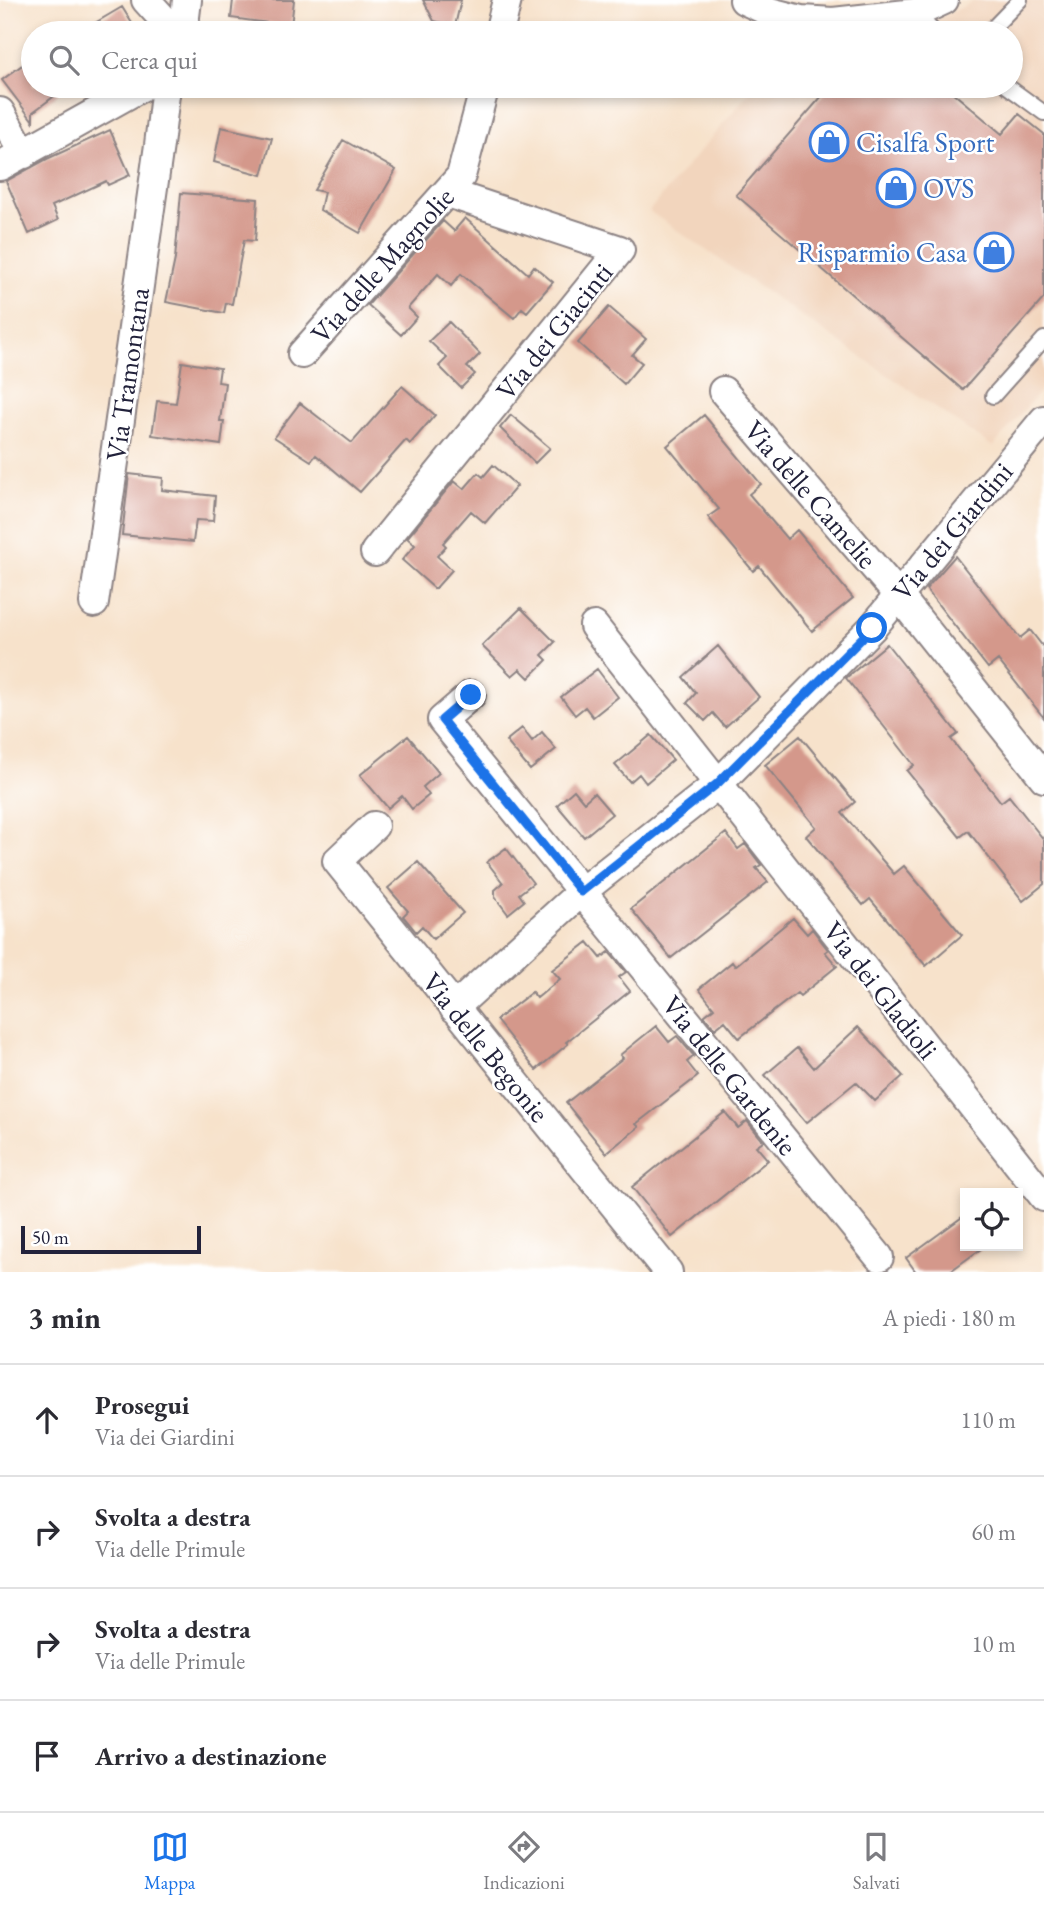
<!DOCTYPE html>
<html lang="it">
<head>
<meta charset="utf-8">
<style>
	:root { --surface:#fff; --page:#f2f2f3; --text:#2b2b33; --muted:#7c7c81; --line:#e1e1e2; --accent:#1a73e8 }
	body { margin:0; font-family:"EB Garamond",serif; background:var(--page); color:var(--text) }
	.controls { position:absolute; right:21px; bottom:21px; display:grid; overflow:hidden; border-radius:0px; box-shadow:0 4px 10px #0003 }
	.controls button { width:63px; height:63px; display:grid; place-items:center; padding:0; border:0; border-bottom:2px solid var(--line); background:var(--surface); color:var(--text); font:35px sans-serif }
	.scale { position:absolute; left:21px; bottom:18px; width:180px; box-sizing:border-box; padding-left:7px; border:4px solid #22223b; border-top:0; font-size:19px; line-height:24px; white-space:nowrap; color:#22223b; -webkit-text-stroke:5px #fff; paint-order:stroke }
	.stop { position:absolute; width:21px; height:21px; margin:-16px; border:5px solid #1a73e8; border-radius:50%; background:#fff }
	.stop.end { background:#1a73e8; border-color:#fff; box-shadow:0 2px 7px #0008 }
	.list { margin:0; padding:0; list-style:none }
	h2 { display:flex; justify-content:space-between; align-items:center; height:91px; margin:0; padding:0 28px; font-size:30px }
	h2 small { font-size:23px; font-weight:400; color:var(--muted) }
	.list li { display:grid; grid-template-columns:46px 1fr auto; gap:21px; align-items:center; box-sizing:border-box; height:112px; padding:0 28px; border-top:2px solid var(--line) }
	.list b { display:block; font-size:26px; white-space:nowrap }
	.list p { margin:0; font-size:23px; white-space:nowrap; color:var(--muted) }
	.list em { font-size:23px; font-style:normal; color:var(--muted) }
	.icon { flex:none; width:38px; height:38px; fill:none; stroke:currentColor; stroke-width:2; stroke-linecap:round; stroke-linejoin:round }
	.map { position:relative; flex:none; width:1044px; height:1272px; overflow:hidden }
	.search { position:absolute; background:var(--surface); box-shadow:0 4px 10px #0003; left:21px; right:21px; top:21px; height:77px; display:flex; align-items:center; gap:18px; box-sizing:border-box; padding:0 24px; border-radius:38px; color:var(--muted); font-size:26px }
	.sheet { height:539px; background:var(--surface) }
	nav { display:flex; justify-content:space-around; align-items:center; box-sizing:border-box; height:98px; border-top:2px solid var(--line); background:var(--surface); font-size:19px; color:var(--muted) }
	nav a { display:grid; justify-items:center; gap:4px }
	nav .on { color:var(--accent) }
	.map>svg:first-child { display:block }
</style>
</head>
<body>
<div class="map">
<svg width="1044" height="1272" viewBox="0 0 1044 1272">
	<rect width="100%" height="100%" fill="#fff"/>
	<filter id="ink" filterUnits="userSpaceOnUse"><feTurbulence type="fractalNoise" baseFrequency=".0143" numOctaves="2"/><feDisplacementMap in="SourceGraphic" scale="14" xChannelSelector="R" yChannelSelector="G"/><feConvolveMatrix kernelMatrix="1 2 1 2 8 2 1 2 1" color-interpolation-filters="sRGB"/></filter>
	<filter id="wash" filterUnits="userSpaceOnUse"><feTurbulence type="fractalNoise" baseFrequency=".00686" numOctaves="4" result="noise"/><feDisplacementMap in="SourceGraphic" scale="28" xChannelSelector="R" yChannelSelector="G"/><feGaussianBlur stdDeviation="1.57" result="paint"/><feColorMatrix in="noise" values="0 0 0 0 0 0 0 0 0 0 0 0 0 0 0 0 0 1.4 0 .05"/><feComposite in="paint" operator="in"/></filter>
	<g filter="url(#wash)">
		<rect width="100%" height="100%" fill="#f7e2cb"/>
		<path fill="#f2d5bd" d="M 977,0 L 1044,0 L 1044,386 L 993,447 L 649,211 L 755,86 L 1011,86 L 1011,33 L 885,33 L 938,19 Z"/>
		<g id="blocks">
			<path fill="#d4988b" d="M 233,0 L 294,0 L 291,26 L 231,18 Z
				M 423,0 L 461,0 L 455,26 L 434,21 Z
				M 122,7 L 138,33 L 78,33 Z
				M 33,57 L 33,86 L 68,86 L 33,112 L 33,121 L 2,80 Z
				M 847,86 L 945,86 L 1002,134 L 1019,114 L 1044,134 L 1044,298 L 963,390 L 736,195 L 829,88 Z
				M 221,127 L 272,138 L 262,175 L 214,162 Z
				M 110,130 L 130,175 L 108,185 L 106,181 L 52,206 L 58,220 L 29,234 L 6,181 L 47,159 Z
				M 343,140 L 396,170 L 360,233 L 320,210 L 324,192 L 314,190 Z
				M 181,193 L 258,199 L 255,241 L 244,240 L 232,304 L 226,303 L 224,313 L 166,302 L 175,259 Z
				M 465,218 L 528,274 L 534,266 L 553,282 L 527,312 L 522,308 L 514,318 L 461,274 L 451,286 L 438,274 L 408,308 L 417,317 L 401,335 L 368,305 L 443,221 L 454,231 Z
				M 609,307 L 646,339 L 632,355 L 642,363 L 624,384 L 578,343 Z
				M 449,322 L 480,354 L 467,367 L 475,374 L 461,388 L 439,366 L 447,358 L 429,341 Z
				M 182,362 L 220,368 L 218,382 L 225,383 L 220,421 L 224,421 L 221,445 L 152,435 L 157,401 L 176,403 Z
				M 402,386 L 435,415 L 410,444 L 406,440 L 360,492 L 316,455 L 311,461 L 274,437 L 300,403 L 352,443 Z
				M 511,415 L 550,448 L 535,463 L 500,428 Z
				M 704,415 L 761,484 L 749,494 L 787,539 L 797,530 L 853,598 L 812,631 L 759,566 L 753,571 L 708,517 L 719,509 L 667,446 Z
				M 493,465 L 517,486 L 485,523 L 471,511 L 443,543 L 446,546 L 437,556 L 452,570 L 435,589 L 402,560 L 415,545 L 407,538 L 454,481 L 464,489 L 478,473 L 483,477 Z
				M 129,474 L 163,478 L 162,490 L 215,496 L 213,521 L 196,520 L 193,542 L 122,535 Z
				M 955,556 L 1020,638 L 1030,630 L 1044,648 L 1044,718 L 998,660 L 988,668 L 926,589 Z
				M 521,608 L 555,642 L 542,655 L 547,660 L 529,678 L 520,669 L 512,676 L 482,646 Z
				M 887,644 L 958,734 L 951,739 L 1001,802 L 1009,796 L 1044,840 L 1044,884 L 1023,901 L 968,831 L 960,837 L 907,771 L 914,765 L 846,678 Z
				M 718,646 L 759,697 L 725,727 L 713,713 L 705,721 L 687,703 L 696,693 L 683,677 Z
				M 597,669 L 618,697 L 593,717 L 585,707 L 575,715 L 561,697 Z
				M 522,728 L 532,741 L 542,732 L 556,749 L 530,770 L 506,741 Z
				M 651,735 L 673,760 L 646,783 L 639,774 L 630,782 L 615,765 Z
				M 408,736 L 439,773 L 423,787 L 429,795 L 412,809 L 402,796 L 388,808 L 360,775 Z
				M 800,736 L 855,802 L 842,813 L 894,874 L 904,866 L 962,935 L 926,966 L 870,899 L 863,905 L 806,836 L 816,827 L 765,765 Z
				M 574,790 L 584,802 L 594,793 L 612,814 L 584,837 L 557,805 Z
				M 726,833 L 738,849 L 745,844 L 761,865 L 756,868 L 768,882 L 671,958 L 631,909 Z
				M 506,848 L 533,883 L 519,894 L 524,901 L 508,914 L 495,897 L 495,890 L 503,883 L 487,862 Z
				M 418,862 L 463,913 L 433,939 L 422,926 L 416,932 L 403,916 L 408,911 L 388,888 Z
				M 793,918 L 807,934 L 812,929 L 828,950 L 825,952 L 837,966 L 800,996 L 797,993 L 739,1038 L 725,1021 L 715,1029 L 704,1016 L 714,1008 L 699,989 L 732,962 L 735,966 Z
				M 588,942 L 601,958 L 609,952 L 626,972 L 619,977 L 630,991 L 566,1042 L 568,1044 L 536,1070 L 496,1020 L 532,992 L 537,998 L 560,979 L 552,970 Z
				M 656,1026 L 669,1042 L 677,1036 L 694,1056 L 687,1062 L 698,1076 L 636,1124 L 639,1127 L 606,1153 L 566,1103 L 623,1058 L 620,1055 Z
				M 858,1027 L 903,1076 L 875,1101 L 856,1082 L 806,1123 L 765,1075 L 797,1048 L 814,1068 Z
				M 725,1112 L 738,1128 L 747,1121 L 763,1141 L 756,1146 L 768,1160 L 672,1237 L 632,1187 Z
				M 965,1215 L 965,1246 L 985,1246 L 949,1272 L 916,1272 L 906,1258 Z"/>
		</g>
	</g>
	<g filter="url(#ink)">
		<use href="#blocks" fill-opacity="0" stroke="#8c8283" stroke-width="2"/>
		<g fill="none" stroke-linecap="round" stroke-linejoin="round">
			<defs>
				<path id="lane" d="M 916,13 L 935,33
					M 988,33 L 1020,0
					M 1007,86 L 1044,113
					M 993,396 L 1044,339"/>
				<path id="street" d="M 146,0 L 176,33
					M 744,0 L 770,12 L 801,20 L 833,22 L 916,13 L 944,0
					M 183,33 L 187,0
					M 499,33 L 507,0
					M 0,112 L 24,154
					M 0,166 L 143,86
					M 302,354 L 461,176 L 485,86
					M 723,391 L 899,596 L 1044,778
					M 375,552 L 620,250 L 448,193
					M 94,603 L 159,145 L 166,86
					M 594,626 L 1044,1197
					M 471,695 L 442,720 L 879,1257
					M 374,826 L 337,861 L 668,1272
					M 454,1008 L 581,892 L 718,784 L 872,628 L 1044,420"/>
			</defs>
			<use href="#lane" stroke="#8c8283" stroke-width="18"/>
			<use href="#street" stroke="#8c8283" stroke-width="32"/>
			<use href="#lane" stroke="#fff" stroke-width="14"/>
			<use href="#street" stroke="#fff" stroke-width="28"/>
		</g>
	</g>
	<g fill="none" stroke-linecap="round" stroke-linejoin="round" filter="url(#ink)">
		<path stroke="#1a73e8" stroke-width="9" d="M 471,695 L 442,720 L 581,892 L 718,783 L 872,628"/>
	</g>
	<defs>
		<symbol id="shop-ring" viewBox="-11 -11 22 22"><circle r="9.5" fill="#fff" stroke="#3f7fe0" stroke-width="1.5"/><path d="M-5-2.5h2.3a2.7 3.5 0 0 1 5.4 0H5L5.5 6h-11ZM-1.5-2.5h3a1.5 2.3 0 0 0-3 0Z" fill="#3f7fe0"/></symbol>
	</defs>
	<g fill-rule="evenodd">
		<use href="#shop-ring" x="807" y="120" width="44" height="44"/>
		<use href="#shop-ring" x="874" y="166" width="44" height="44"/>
		<use href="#shop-ring" x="972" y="230" width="44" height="44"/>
	</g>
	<g text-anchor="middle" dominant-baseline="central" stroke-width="5" stroke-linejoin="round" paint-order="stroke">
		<g font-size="28" fill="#366cbe" stroke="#fff" text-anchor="start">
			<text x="856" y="142">Cisalfa Sport</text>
			<text x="923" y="188">OVS</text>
			<text x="967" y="252" text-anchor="end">Risparmio Casa</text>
		</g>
		<g font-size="28" fill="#22223b" stroke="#fff">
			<text transform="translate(382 265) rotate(-48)">Via delle Magnolie</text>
			<text transform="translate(554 331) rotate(-51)">Via dei Giacinti</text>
			<text transform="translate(127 374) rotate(-82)">Via Tramontana</text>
			<text transform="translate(811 494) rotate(49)">Via delle Camelie</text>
			<text transform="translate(952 531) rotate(-50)">Via dei Giardini</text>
			<text transform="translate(881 990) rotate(52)">Via dei Gladioli</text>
			<text transform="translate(486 1047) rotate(51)">Via delle Begonie</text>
			<text transform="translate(730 1075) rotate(51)">Via delle Gardenie</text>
		</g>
	</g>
</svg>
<div class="controls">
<button><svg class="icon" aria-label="locate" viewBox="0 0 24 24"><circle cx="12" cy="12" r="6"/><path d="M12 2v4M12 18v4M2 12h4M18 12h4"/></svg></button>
</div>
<div class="scale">50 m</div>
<div class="stop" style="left:872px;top:628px"></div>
<div class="stop end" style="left:471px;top:695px"></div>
<div class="search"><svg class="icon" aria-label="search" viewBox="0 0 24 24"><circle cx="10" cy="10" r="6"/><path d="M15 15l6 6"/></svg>Cerca qui</div>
</div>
<section class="sheet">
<h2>3 min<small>A piedi · 180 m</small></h2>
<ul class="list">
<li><svg class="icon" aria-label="ahead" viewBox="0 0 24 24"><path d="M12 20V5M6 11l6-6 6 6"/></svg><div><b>Prosegui</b><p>Via dei Giardini</p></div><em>110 m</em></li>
<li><svg class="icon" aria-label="right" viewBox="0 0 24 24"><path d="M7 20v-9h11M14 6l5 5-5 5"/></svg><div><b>Svolta a destra</b><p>Via delle Primule</p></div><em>60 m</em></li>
<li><svg class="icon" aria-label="right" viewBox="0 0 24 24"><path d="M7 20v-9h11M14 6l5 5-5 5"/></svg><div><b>Svolta a destra</b><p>Via delle Primule</p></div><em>10 m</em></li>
<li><svg class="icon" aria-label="arrive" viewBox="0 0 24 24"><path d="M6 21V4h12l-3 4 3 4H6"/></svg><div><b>Arrivo a destinazione</b></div></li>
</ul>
</section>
<nav>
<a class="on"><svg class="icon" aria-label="map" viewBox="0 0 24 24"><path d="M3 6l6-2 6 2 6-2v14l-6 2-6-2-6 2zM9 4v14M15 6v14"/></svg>Mappa</a>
<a><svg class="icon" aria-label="directions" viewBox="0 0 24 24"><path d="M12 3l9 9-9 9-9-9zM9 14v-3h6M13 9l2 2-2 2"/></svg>Indicazioni</a>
<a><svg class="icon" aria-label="saved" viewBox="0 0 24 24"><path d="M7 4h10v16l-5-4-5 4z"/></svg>Salvati</a>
</nav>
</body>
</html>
